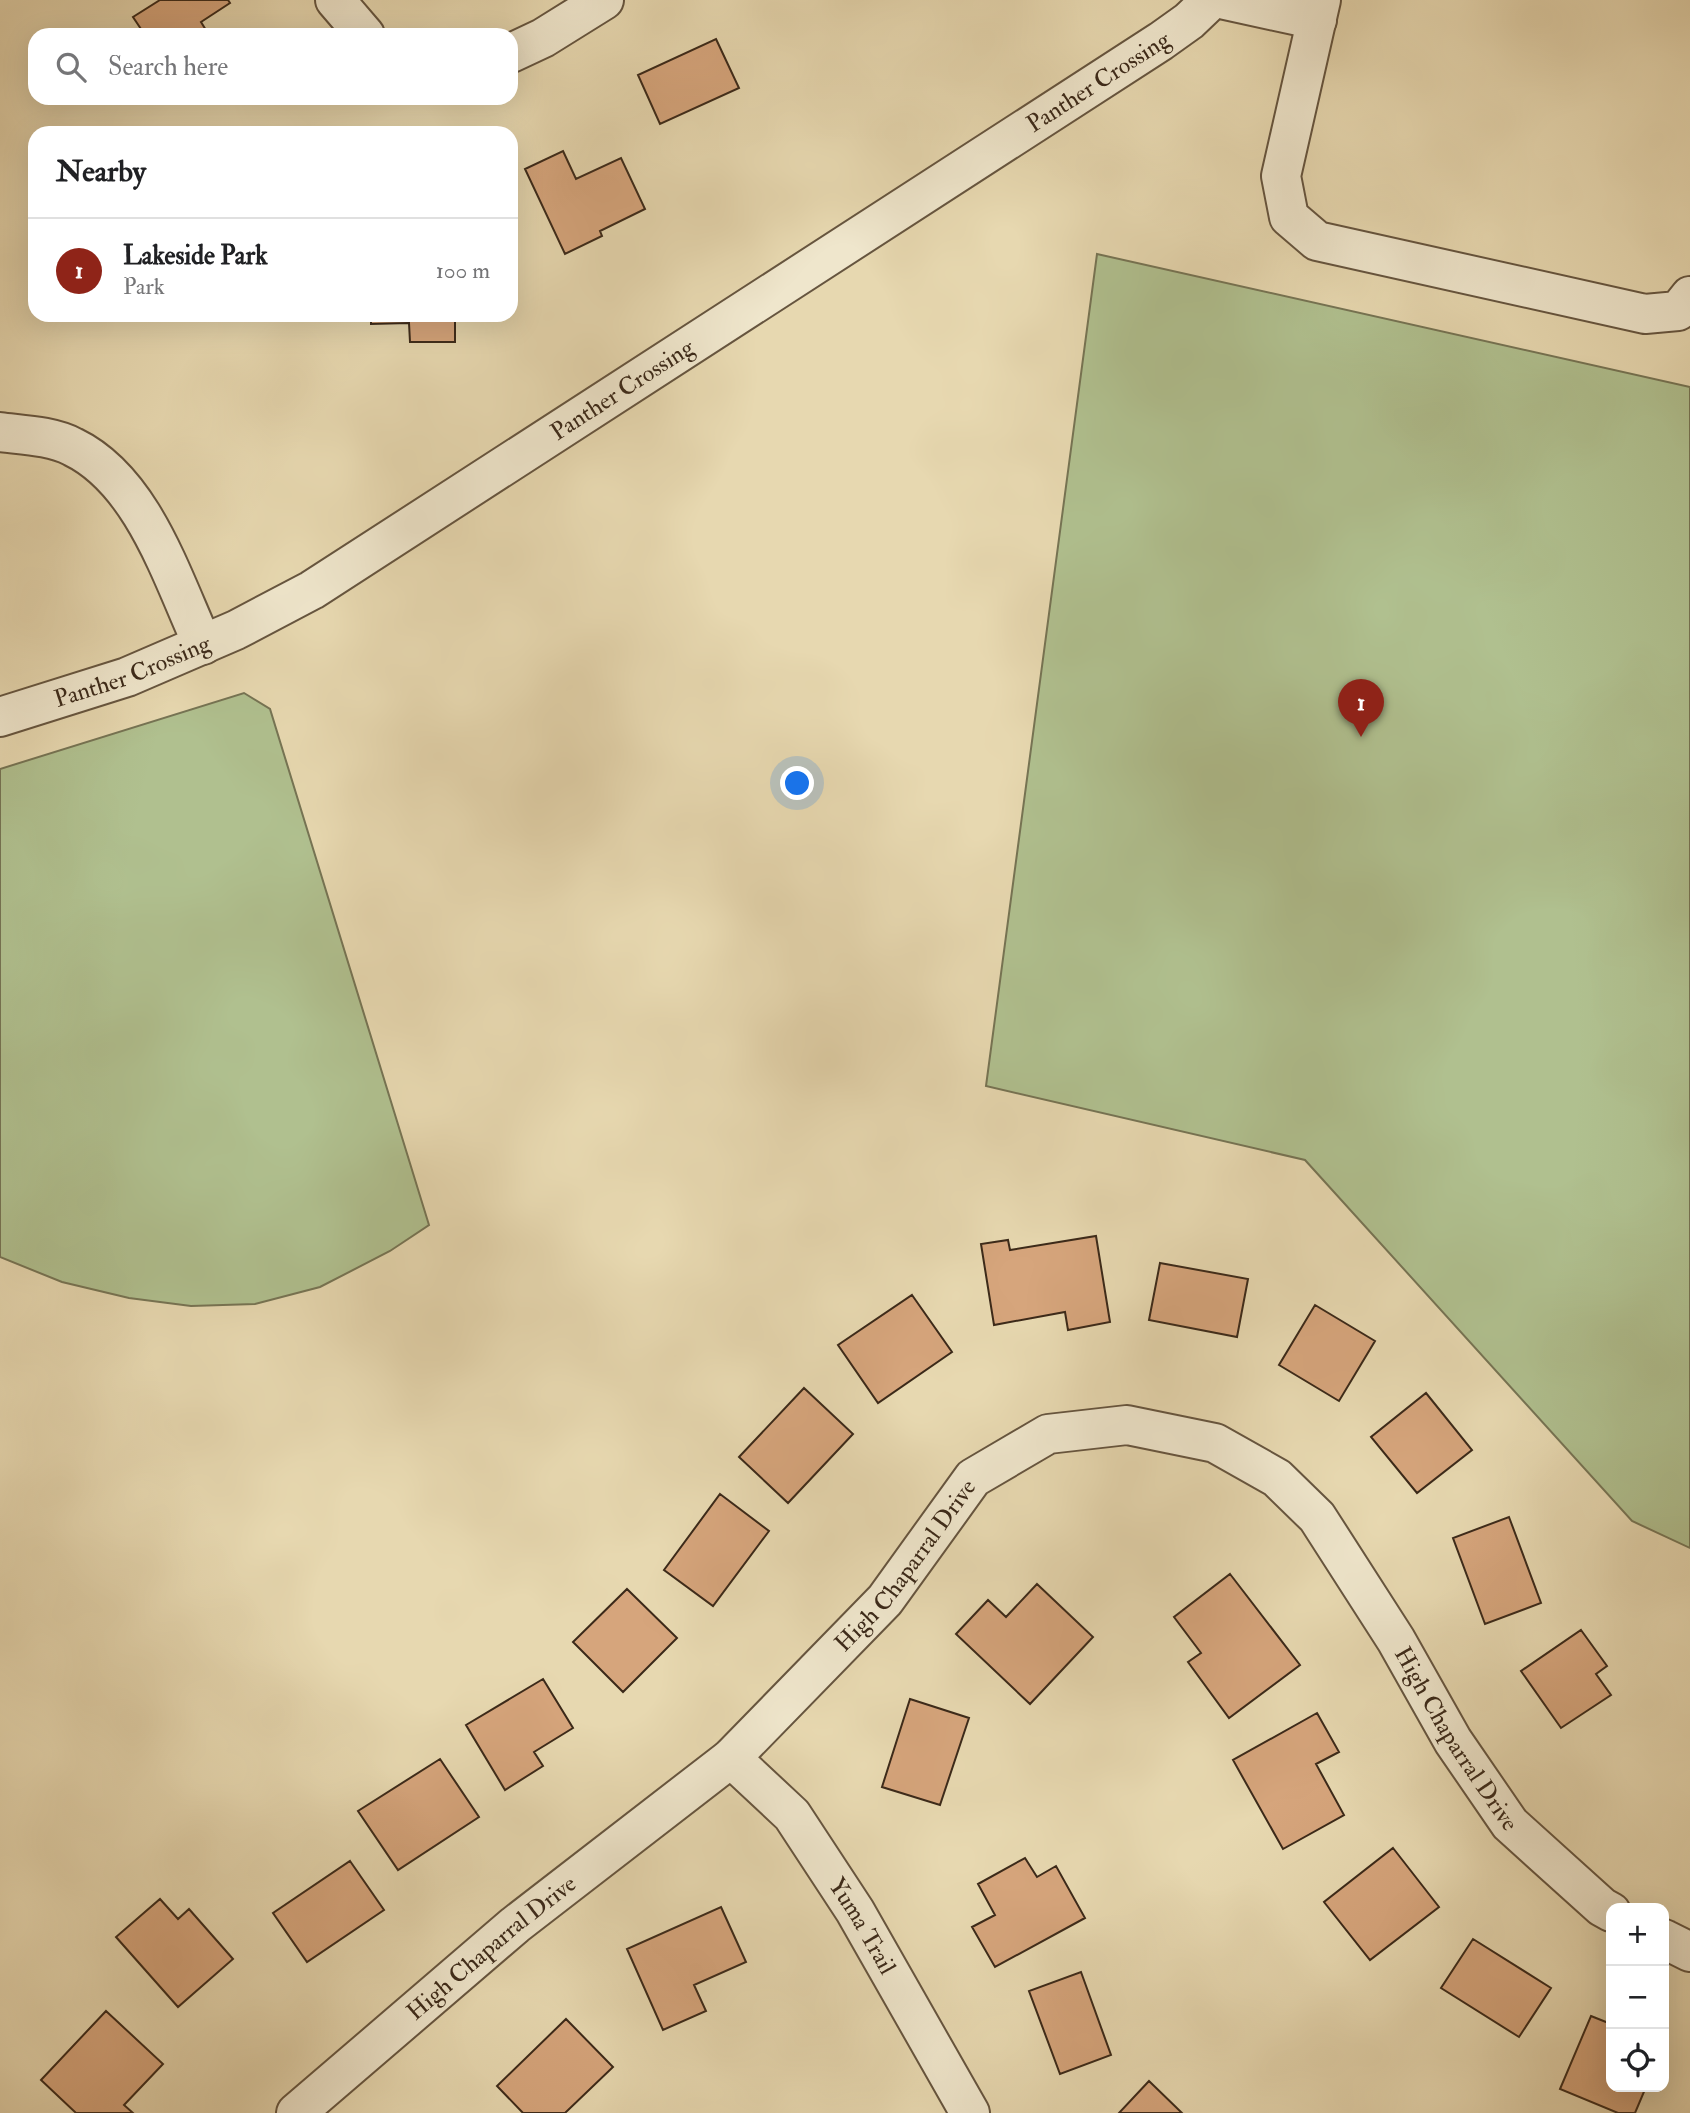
<!DOCTYPE html>
<html lang="en">
<head>
<meta charset="utf-8">
<style>
	:root { --surface:#fff; --page:#f2f2f2; --text:#202124; --muted:#757577; --line:#e0e0e0; --accent:#8f2418 }
	body { margin:0; font-family:"IM FELL Double Pica",serif; background:var(--page); color:var(--text) }
	.controls { position:absolute; right:21px; bottom:21px; display:grid; overflow:hidden; border-radius:14px; box-shadow:0 7px 28px #0002 }
	.controls button { width:63px; height:63px; display:grid; place-items:center; padding:0; border:0; border-bottom:2px solid var(--line); background:var(--surface); color:var(--text); font:35px sans-serif }
	.you { position:absolute; left:798px; top:784px; width:24px; height:24px; margin:-18px; border:5px solid #fff; border-radius:50%; background:#1a73e8; box-shadow:0 0 0 10px #1a73e833 }
	.badge { display:grid; place-items:center; width:46px; height:46px; border-radius:50%; background:var(--accent); color:#fff; font-size:23px; font-weight:700 }
	.pin { position:absolute; translate:-50% -58px; filter:drop-shadow(0 2px 4px #0008) }
	.pin::after { content:''; position:absolute; top:37px; width:24px; height:21px; background:inherit; clip-path:polygon(0 0,100% 0,50% 100%) }
	.list { margin:0; padding:0; list-style:none }
	h2 { display:flex; justify-content:space-between; align-items:center; height:91px; margin:0; padding:0 28px; font-size:30px }
	h2 small { font-size:23px; font-weight:400; color:var(--muted) }
	.list li { display:grid; grid-template-columns:46px 1fr auto; gap:21px; align-items:center; box-sizing:border-box; height:105px; padding:0 28px; border-top:2px solid var(--line) }
	.list b { display:block; font-size:26px; white-space:nowrap }
	.list p { margin:0; font-size:23px; white-space:nowrap; color:var(--muted) }
	.list em { font-size:23px; font-style:normal; color:var(--muted) }
	.icon { flex:none; width:38px; height:38px; fill:none; stroke:currentColor; stroke-width:2; stroke-linecap:round; stroke-linejoin:round }
	.map { position:relative; flex:none; width:1690px; height:2113px; overflow:hidden }
	.search { position:absolute; background:var(--surface); box-shadow:0 7px 28px #0002; left:28px; top:28px; width:490px; height:77px; display:flex; align-items:center; gap:18px; box-sizing:border-box; padding:0 24px; border-radius:21px; color:var(--muted); font-size:26px }
	.panel { position:absolute; background:var(--surface); box-shadow:0 7px 28px #0002; left:28px; top:126px; width:490px; height:196px; border-radius:21px }
	.map>svg:first-child { display:block }
</style>
</head>
<body>
<div class="map">
<svg width="1690" height="2113" viewBox="0 0 1690 2113">
	<rect width="100%" height="100%" fill="#e7d8b0"/>
	<filter id="stains"><feTurbulence type="fractalNoise" baseFrequency=".00286" numOctaves="4"/><feColorMatrix values="0 0 0 0 .2 0 0 0 0 .09 0 0 0 0 .02 0 0 0 .5 -.17"/></filter>
	<radialGradient id="worn" r=".72"><stop offset=".6" stop-color="#630" stop-opacity="0"/><stop offset="1" stop-color="#630" stop-opacity=".3"/></radialGradient>
	<path fill="#b0c08f" stroke="#767454" stroke-width="2" d="M 1097,254 L 1690,387 L 1690,1548 L 1632,1521 L 1305,1160 L 986,1086 Z
		M 244,693 L 270,709 L 429,1225 L 390,1251 L 320,1287 L 255,1304 L 191,1306 L 129,1298 L 62,1282 L 0,1257 L 0,769 Z"/>
	<path fill="#d6a57c" stroke="#3b2919" stroke-width="2" d="M 160,0 L 228,0 L 230,3 L 201,22 L 209,35 L 145,35 L 133,17 Z
		M 716,39 L 739,88 L 660,124 L 638,75 Z
		M 563,151 L 576,179 L 621,158 L 645,209 L 600,231 L 602,236 L 565,254 L 525,169 Z
		M 371,315 L 471,315 L 471,320 L 455,321 L 455,342 L 410,342 L 409,323 L 371,324 Z
		M 1096,1236 L 1110,1322 L 1068,1330 L 1065,1312 L 994,1325 L 981,1244 L 1008,1240 L 1010,1250 Z
		M 1160,1263 L 1248,1279 L 1237,1337 L 1149,1320 Z
		M 912,1295 L 952,1352 L 878,1403 L 838,1345 Z
		M 1315,1305 L 1375,1341 L 1339,1401 L 1279,1365 Z
		M 804,1388 L 853,1434 L 788,1503 L 739,1457 Z
		M 1426,1393 L 1472,1450 L 1417,1493 L 1371,1437 Z
		M 720,1494 L 769,1531 L 713,1606 L 664,1570 Z
		M 1509,1517 L 1541,1603 L 1485,1624 L 1453,1538 Z
		M 1230,1574 L 1300,1665 L 1229,1718 L 1188,1662 L 1201,1653 L 1174,1617 Z
		M 1037,1584 L 1093,1637 L 1030,1704 L 956,1634 L 988,1600 L 1006,1617 Z
		M 627,1589 L 677,1638 L 623,1692 L 573,1642 Z
		M 1581,1630 L 1607,1666 L 1596,1674 L 1611,1695 L 1561,1728 L 1521,1671 Z
		M 543,1679 L 573,1728 L 534,1752 L 543,1766 L 505,1790 L 466,1725 Z
		M 910,1699 L 969,1718 L 940,1805 L 882,1787 Z
		M 1317,1713 L 1339,1752 L 1316,1764 L 1344,1815 L 1283,1849 L 1233,1760 Z
		M 440,1759 L 479,1817 L 398,1870 L 358,1811 Z
		M 1393,1848 L 1439,1907 L 1370,1960 L 1324,1902 Z
		M 1025,1858 L 1037,1877 L 1056,1866 L 1085,1918 L 995,1967 L 972,1927 L 995,1915 L 978,1884 Z
		M 350,1861 L 384,1910 L 307,1962 L 273,1913 Z
		M 160,1899 L 178,1919 L 189,1909 L 233,1959 L 178,2007 L 116,1937 Z
		M 721,1907 L 746,1962 L 694,1985 L 706,2011 L 663,2030 L 627,1949 Z
		M 1473,1939 L 1551,1988 L 1519,2037 L 1441,1988 Z
		M 1081,1972 L 1111,2055 L 1060,2074 L 1029,1991 Z
		M 106,2011 L 163,2064 L 124,2105 L 133,2113 L 76,2113 L 41,2080 Z
		M 1591,2016 L 1611,2024 L 1611,2087 L 1646,2087 L 1635,2113 L 1618,2113 L 1560,2089 Z
		M 566,2019 L 613,2067 L 565,2113 L 523,2113 L 497,2086 Z
		M 1149,2081 L 1182,2113 L 1119,2113 Z"/>
	<g fill="none" stroke-linecap="round" stroke-linejoin="round">
		<defs>
			<g id="minor">
				<path d="M 335,0 L 365,35"/>
				<path d="M 1225,0 L 1317,20"/>
				<path d="M 1321,0 L 1281,176 L 1289,217 L 1317,241 L 1645,314 L 1678,311 L 1690,296"/>
				<path d="M 511,53 L 543,38 L 604,0"/>
				<path d="M 0,432 C 24,435 52,436 73,447 C 143,481 172,578 203,645"/>
				<path id="s1" d="M 0,717 L 127,677 L 236,630 L 312,590 L 1161,41 L 1189,21 L 1211,0"/>
				<path id="s2" d="M 731,1758 L 792,1815 L 855,1911 L 970,2113"/>
				<path d="M 1664,1939 L 1690,1952"/>
				<path id="s3" d="M 296,2113 L 515,1925 L 731,1758 L 885,1600 L 973,1478 L 1048,1434 L 1127,1425 L 1215,1443 L 1277,1478 L 1317,1517 L 1396,1640 L 1453,1741 L 1510,1824 L 1602,1907 L 1611,1912"/>
			</g>
		</defs>
		<use href="#minor" stroke="#66553f" stroke-width="42"/>
		<use href="#minor" stroke="#efe6cc" stroke-width="38"/>
	</g>
	<g text-anchor="middle" dominant-baseline="central" stroke-width="5" stroke-linejoin="round" paint-order="stroke">
		<g font-size="24" fill="#3b2919" stroke="#efe6cc">
			<text stroke="none"><textPath href="#s1" startOffset="1274">Panther Crossing</textPath></text>
			<text stroke="none"><textPath href="#s1" startOffset="707">Panther Crossing</textPath></text>
			<text stroke="none"><textPath href="#s1" startOffset="140">Panther Crossing</textPath></text>
			<text stroke="none"><textPath href="#s3" startOffset="822">High Chaparral Drive</textPath></text>
			<text stroke="none"><textPath href="#s3" startOffset="1578">High Chaparral Drive</textPath></text>
			<text stroke="none"><textPath href="#s2" startOffset="215">Yuma Trail</textPath></text>
			<text stroke="none"><textPath href="#s3" startOffset="256">High Chaparral Drive</textPath></text>
		</g>
	</g>
	<rect width="100%" height="100%" filter="url(#stains)"/>
	<rect width="100%" height="100%" fill="url(#worn)"/>
</svg>
<div class="controls">
<button>+</button>
<button>−</button>
<button><svg class="icon" aria-label="locate" viewBox="0 0 24 24"><circle cx="12" cy="12" r="6"/><path d="M12 2v4M12 18v4M2 12h4M18 12h4"/></svg></button>
</div>
<div class="you"></div>
<div class="pin badge" style="left:1361px;top:737px">1</div>
<div class="search"><svg class="icon" aria-label="search" viewBox="0 0 24 24"><circle cx="10" cy="10" r="6"/><path d="M15 15l6 6"/></svg>Search here</div>
<section class="panel">
<h2>Nearby<small></small></h2>
<ul class="list">
<li><span class="badge">1</span><div><b>Lakeside Park</b><p>Park</p></div><em>100 m</em></li>
</ul>
</section>
</div>
</body>
</html>
